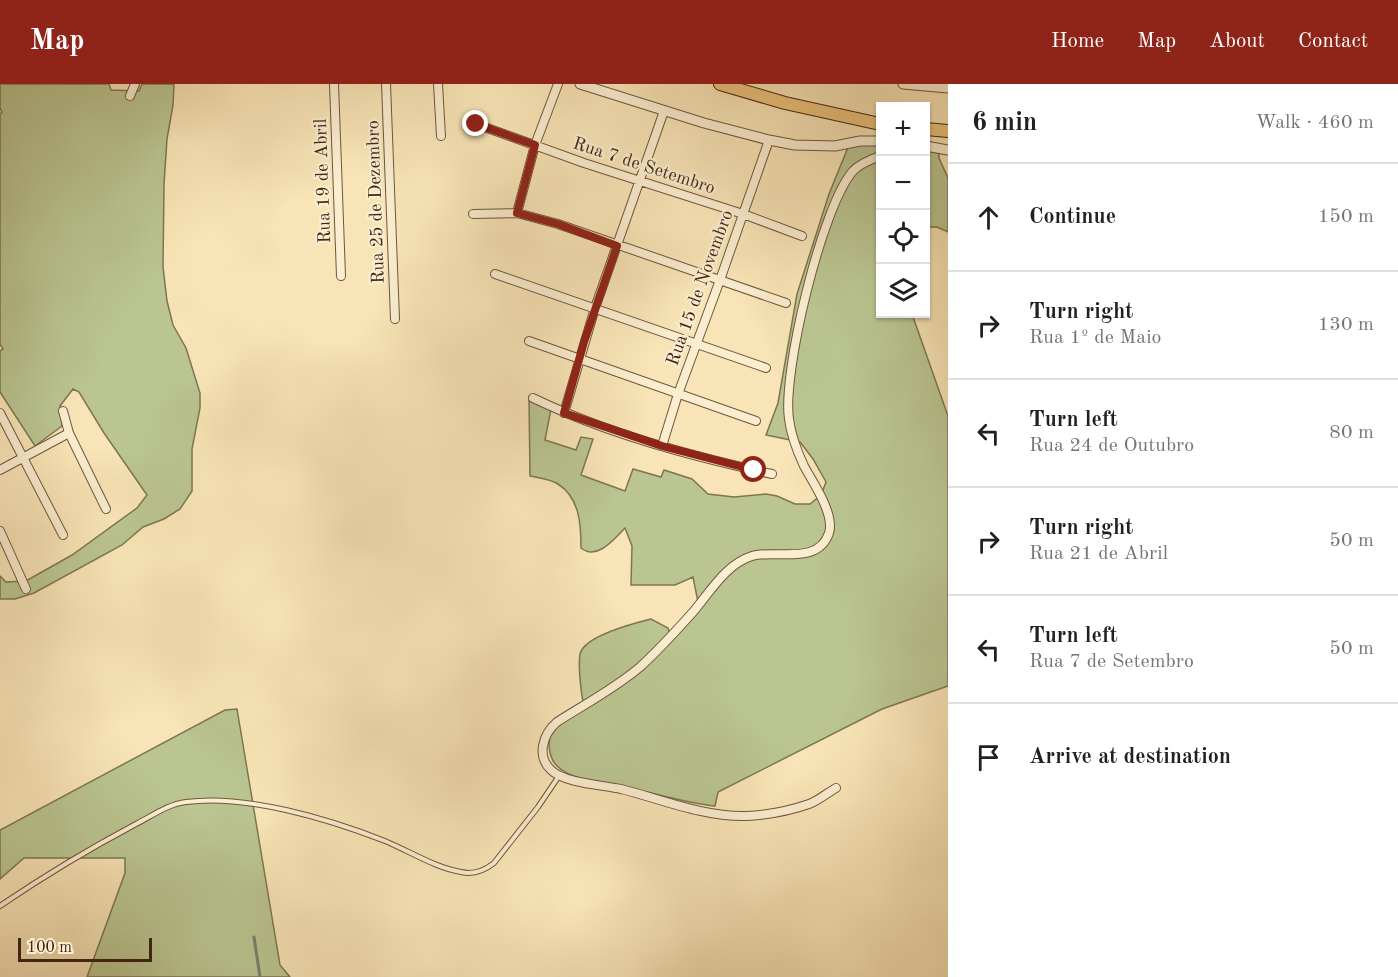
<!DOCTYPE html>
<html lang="en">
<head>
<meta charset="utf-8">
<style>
	:root { --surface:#fff; --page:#f2f2f2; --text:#202124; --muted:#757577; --line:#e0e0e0; --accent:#8f2418 }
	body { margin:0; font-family:"Old Standard TT",serif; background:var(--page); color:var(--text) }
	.controls { position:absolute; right:18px; top:18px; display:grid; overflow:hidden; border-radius:0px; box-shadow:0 2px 4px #0004 }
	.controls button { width:54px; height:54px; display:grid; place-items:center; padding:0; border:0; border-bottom:2px solid var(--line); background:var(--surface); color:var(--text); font:30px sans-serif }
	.scale { position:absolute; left:18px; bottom:15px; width:134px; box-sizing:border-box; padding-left:6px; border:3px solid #432611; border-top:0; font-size:16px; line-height:21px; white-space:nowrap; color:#432611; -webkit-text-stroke:4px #faedd0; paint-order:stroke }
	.stop { position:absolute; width:18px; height:18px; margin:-14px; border:4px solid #8f2418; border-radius:50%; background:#fff }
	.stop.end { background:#8f2418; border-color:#fff; box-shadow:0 2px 6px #0008 }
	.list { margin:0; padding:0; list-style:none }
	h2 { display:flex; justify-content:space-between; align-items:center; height:78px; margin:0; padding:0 24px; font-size:26px }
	h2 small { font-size:20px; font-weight:400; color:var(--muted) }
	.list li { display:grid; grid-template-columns:39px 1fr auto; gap:18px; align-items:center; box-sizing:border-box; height:108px; padding:0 24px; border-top:2px solid var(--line) }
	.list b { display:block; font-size:22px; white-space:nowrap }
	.list p { margin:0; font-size:20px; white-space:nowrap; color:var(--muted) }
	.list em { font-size:20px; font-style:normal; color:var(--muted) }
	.icon { flex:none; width:33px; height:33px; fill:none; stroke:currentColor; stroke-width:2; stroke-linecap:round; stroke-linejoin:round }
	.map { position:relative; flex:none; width:948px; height:893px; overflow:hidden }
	header { display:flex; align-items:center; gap:36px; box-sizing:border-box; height:84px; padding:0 30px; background:var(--accent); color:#fff }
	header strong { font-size:28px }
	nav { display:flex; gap:33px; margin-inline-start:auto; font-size:21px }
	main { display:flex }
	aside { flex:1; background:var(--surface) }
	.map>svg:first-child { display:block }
</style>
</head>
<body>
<header>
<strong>Map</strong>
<nav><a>Home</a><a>Map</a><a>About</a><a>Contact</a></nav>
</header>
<main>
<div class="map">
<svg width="948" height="893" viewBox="0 0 948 893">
	<rect width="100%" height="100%" fill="#f8e4b6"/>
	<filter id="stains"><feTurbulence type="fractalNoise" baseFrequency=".00333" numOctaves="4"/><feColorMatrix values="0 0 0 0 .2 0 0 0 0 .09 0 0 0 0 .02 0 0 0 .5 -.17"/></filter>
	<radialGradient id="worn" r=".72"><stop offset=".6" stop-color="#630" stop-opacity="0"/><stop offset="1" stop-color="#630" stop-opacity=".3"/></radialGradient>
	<path fill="#bac591" stroke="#7e7651" stroke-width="1.5" d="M 0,0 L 109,0 L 111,6 L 139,7 L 142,0 L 174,0 L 173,21 L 167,55 L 164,100 L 163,183 L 167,217 L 173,241 L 186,264 L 200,309 L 200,324 L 192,365 L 192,407 L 180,425 L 164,435 L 143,443 L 122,461 L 34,509 L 15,515 L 0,515 L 0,492 L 6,498 L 26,497 L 72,471 L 137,424 L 147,411 L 104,349 L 79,308 L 73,305 L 60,322 L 62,342 L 35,362 L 0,308 L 0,267 L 3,265 L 0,260 L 0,30 L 2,28 L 0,24 Z
		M 851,56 L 880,60 L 880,230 L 912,230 L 948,332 L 948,602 L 882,625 L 718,708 L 715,722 C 687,719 661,711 633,705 C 613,701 571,697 557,682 C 548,673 548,658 551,646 L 584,622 C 581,610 578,582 580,570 C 584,552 635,539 651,535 L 668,544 L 670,550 L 698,518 L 693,493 L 675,501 L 631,501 L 632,462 L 625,444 C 614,455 597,477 581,464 C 581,441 580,414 558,400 C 550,395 539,394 530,392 L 529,313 L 551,325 L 545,356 L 576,366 L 581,353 L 593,355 L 581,391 L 625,407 L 633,385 L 661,393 L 664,386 L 692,395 L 708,410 L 734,413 L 766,410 L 777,412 L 795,420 L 810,420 L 821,411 L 826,398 L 813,375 L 800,358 L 766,351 L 778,319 L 797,210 L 829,110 Z
		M 926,65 L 939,67 L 939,74 L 948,94 L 948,148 L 937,143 L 926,143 Z
		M 237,625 L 280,881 L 290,893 L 87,893 L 125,789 L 125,774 L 24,774 L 0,795 L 0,746 L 225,626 Z"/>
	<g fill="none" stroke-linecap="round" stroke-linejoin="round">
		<path stroke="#79826e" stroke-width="3" d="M 254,853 L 260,893"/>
		<defs>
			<path id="service" d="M 0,822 C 44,792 89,765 136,740 C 152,732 168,720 186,718 C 246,710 329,735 385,757 C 409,767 436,784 461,788 C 474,791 484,787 494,779 L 538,723 L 559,692"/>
			<path id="minor" d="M 334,0 L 341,192
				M 386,0 L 395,235
				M 438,0 L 441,52
				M 130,12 L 135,0
				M 476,40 L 584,79 L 743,130 L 802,152
				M 517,129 L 535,61 L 558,0
				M 473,130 L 517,129 L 558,140 L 786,219
				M 495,190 L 766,284
				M 529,257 L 756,337
				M 533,314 C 608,350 691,372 772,390
				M 63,327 L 69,349 L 106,425
				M 0,329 L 63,451
				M 564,329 L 595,224 L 664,27
				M 662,362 L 678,310 L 720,196 L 769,56
				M 0,386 L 69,349
				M 0,447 L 26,505
				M 836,704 C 827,709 818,717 809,720 C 789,727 766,731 746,732 C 703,733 661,715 621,705 C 603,701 564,699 551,686 C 536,672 543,650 557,638 C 585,620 614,605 640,583 C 659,566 676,547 693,528 C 710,508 726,480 752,472 C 776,465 818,482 829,449 C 835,430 813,399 804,382 C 797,367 791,351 789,335 C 782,289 822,122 853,87 C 859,80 872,75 880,72"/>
			<path id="tertiary" d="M 580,0 L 704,39 L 769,56 L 795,61 L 835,62 L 860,57 L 880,57
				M 903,0 L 948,4
				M 926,62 L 948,66"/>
			<path id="trunk" d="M 720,0 L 785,19 L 880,40
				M 926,45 L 948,47"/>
		</defs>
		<use href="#service" stroke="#70563a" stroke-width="6"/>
		<use href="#minor" stroke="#70563a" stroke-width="10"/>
		<use href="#tertiary" stroke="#70563a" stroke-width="11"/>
		<use href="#trunk" stroke="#432611" stroke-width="14"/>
		<use href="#service" stroke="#faedd0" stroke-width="4"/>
		<use href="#minor" stroke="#faedd0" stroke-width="8"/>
		<use href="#tertiary" stroke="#faedd0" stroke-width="9"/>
		<use href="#trunk" stroke="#ecc27b" stroke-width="12"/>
	</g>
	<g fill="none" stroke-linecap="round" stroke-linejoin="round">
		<path stroke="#8f2418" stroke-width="8" d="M 476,40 L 535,61 L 517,129 L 558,140 L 617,162 L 584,258 L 564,329 L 662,362 L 754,386"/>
	</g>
	<g text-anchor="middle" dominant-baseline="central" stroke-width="4.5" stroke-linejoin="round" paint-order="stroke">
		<g font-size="18" fill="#432611" stroke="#faedd0">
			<text transform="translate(644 82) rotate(18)">Rua 7 de Setembro</text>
			<text transform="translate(323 97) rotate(-92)">Rua 19 de Abril</text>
			<text transform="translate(376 118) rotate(-92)">Rua 25 de Dezembro</text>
			<text transform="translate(700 204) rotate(-70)">Rua 15 de Novembro</text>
		</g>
	</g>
	<rect width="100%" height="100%" filter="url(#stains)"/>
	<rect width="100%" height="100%" fill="url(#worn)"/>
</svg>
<div class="controls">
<button>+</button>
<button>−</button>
<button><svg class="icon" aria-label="locate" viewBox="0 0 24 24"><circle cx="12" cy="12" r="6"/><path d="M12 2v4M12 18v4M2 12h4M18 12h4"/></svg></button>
<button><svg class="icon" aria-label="layers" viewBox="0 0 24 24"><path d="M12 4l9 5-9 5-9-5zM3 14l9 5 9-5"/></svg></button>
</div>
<div class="scale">100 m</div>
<div class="stop" style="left:754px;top:386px"></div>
<div class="stop end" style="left:476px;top:40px"></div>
</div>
<aside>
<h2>6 min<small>Walk · 460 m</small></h2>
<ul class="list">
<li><svg class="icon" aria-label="ahead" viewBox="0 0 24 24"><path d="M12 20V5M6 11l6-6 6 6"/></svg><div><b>Continue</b></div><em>150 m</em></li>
<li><svg class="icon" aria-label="right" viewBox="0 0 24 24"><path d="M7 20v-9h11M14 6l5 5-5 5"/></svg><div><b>Turn right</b><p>Rua 1º de Maio</p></div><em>130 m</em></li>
<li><svg class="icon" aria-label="left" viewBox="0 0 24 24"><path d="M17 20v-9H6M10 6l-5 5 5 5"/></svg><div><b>Turn left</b><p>Rua 24 de Outubro</p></div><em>80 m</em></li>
<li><svg class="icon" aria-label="right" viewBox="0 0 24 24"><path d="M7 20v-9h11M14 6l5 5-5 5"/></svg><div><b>Turn right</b><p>Rua 21 de Abril</p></div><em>50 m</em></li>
<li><svg class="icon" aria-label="left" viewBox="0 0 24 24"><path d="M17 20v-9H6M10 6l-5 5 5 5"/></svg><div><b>Turn left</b><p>Rua 7 de Setembro</p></div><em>50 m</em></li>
<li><svg class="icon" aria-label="arrive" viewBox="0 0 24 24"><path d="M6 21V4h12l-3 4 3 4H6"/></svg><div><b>Arrive at destination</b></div></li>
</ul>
</aside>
</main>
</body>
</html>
